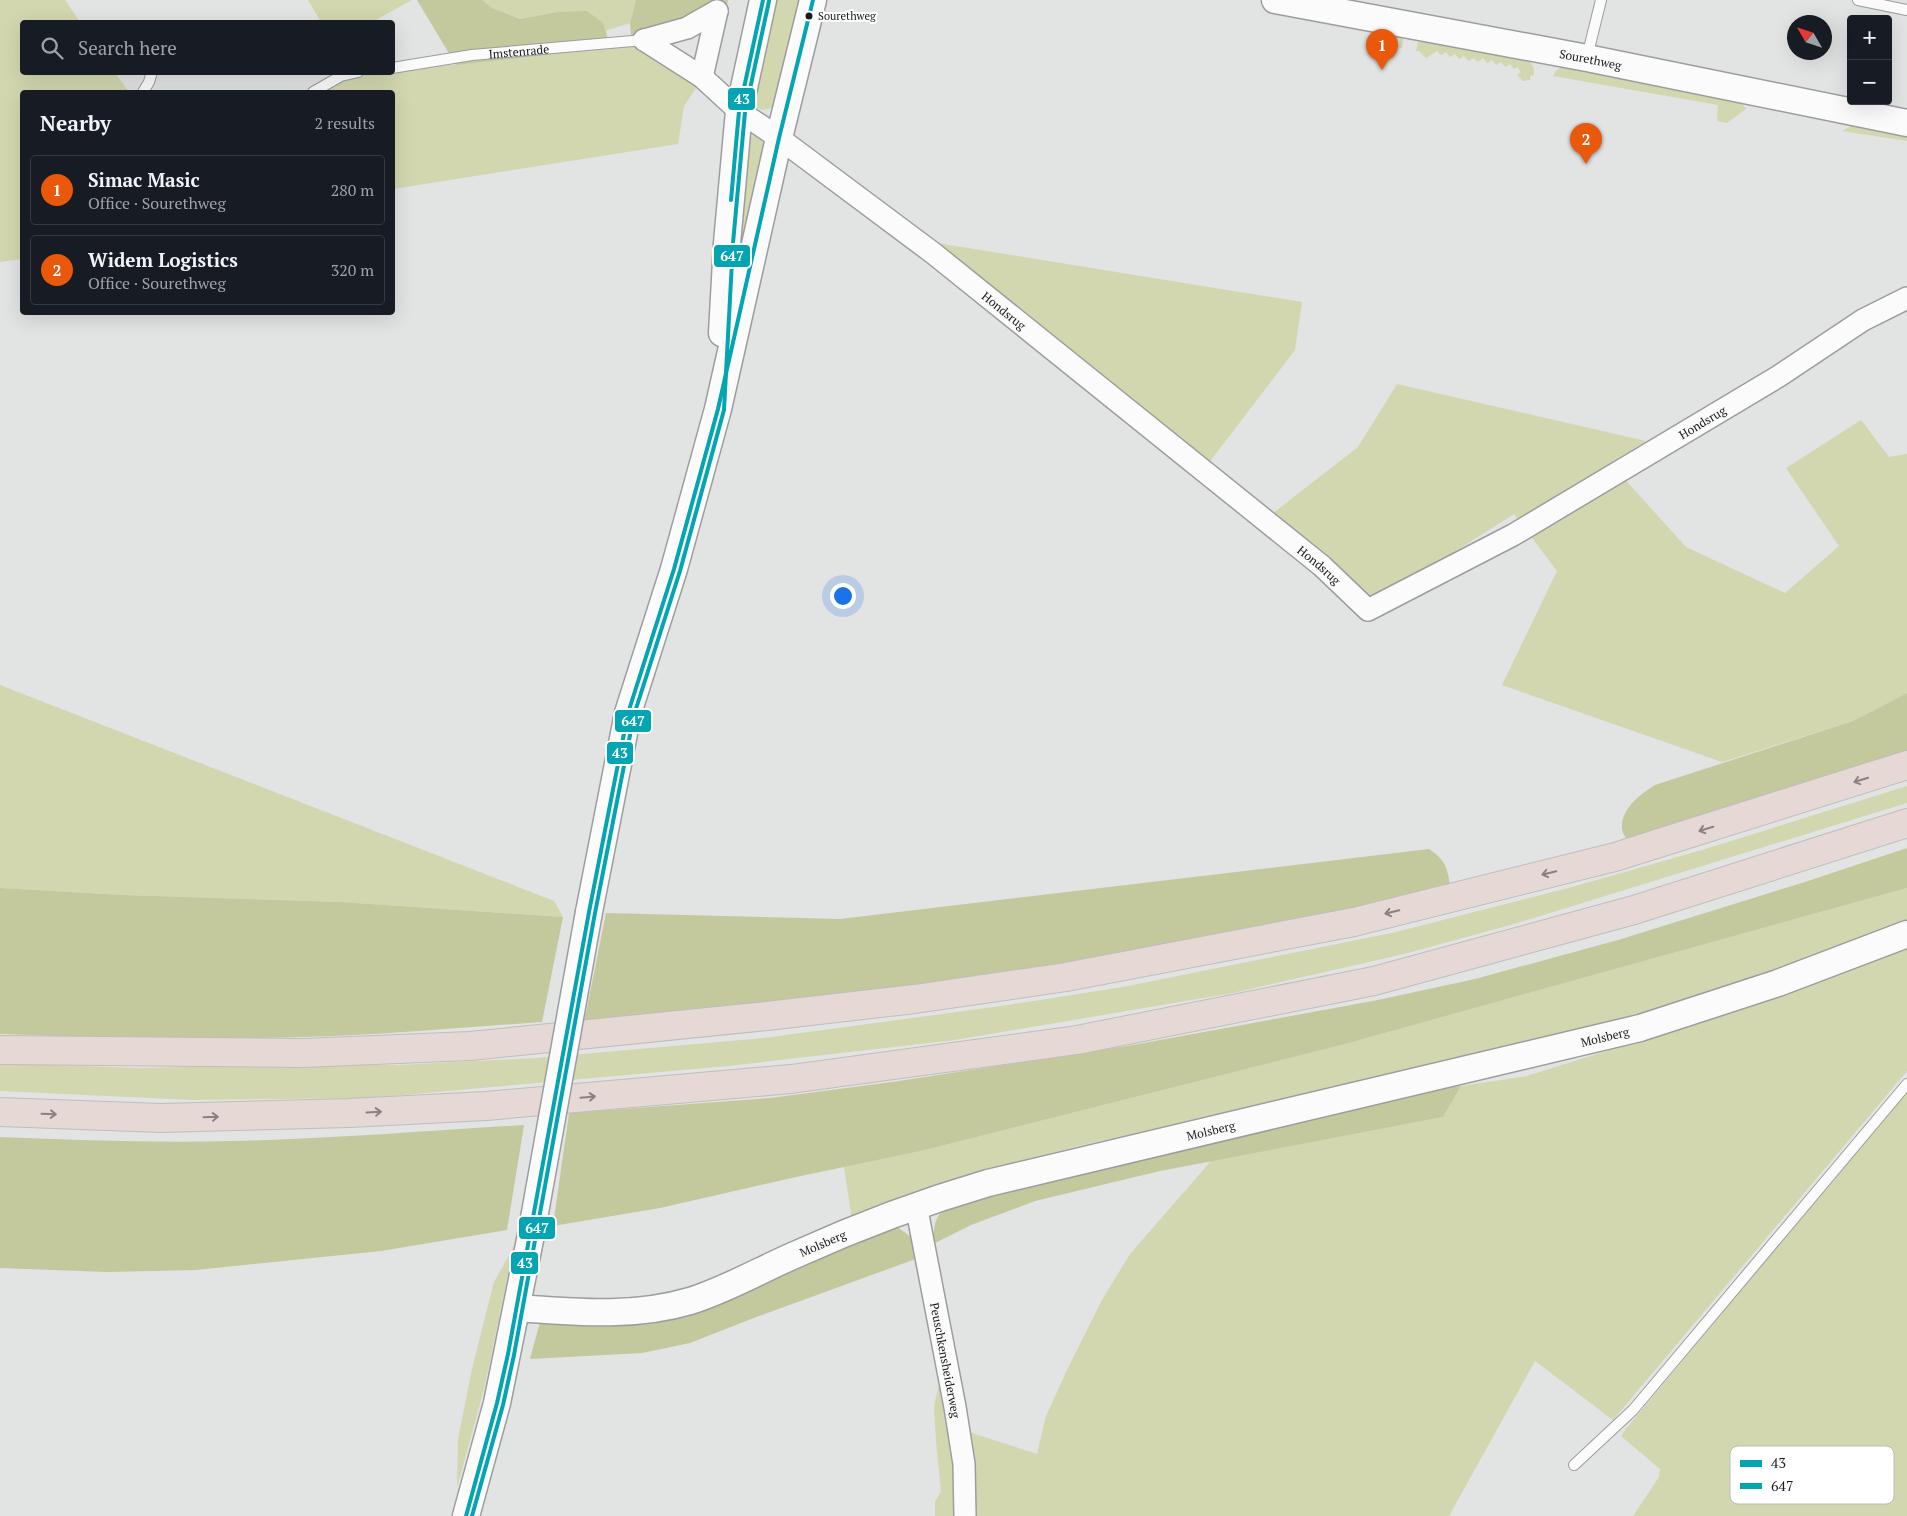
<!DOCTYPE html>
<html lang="en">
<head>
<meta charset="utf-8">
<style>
	:root { --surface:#171b24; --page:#20242c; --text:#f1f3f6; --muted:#9ea1a6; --line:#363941; --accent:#ea580c }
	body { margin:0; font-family:"PT Serif",serif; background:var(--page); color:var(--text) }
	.controls { position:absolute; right:15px; top:15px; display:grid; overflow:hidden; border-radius:5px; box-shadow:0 5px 20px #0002 }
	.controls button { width:45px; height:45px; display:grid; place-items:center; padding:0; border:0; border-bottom:1px solid var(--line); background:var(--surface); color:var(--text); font:25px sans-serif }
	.compass { position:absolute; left:1787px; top:15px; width:45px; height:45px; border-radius:50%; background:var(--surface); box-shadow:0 5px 20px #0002; rotate:309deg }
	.you { position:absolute; left:842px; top:595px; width:18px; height:18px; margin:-12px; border:4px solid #fff; border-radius:50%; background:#1a73e8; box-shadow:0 0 0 8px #1a73e833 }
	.badge { display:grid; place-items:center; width:32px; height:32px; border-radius:50%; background:var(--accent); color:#fff; font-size:16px; font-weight:700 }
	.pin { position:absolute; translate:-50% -41px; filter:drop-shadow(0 1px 2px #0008) }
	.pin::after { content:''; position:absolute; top:26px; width:18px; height:15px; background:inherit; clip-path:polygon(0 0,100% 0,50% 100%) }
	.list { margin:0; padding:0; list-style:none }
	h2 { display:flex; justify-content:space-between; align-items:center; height:65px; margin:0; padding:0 20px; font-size:21px }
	h2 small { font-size:16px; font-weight:400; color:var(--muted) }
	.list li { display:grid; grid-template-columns:32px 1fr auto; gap:15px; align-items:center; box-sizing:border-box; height:70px; margin:0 10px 10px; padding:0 10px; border:1px solid var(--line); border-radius:5px }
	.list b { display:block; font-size:19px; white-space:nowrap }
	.list p { margin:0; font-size:16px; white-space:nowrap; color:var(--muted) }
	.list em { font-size:16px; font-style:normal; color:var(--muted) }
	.icon { flex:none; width:28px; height:28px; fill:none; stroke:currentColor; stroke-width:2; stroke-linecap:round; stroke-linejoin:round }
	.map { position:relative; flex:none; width:1907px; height:1516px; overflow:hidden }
	.search { position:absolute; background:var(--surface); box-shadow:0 5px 20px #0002; left:20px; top:20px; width:375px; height:55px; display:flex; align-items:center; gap:12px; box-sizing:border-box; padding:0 18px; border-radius:5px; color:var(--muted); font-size:19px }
	.panel { position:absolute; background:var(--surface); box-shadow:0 5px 20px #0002; left:20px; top:90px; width:375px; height:225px; border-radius:5px }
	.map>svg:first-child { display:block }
</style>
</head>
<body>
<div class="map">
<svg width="1907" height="1516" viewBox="0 0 1907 1516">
	<rect width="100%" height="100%" fill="#e2e3e3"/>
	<path fill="#d2d7af" d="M 0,0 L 65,0 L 80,22 L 22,22 L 22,72 L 115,73 L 129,92 L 22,92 L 22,184 L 20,185 L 22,194 L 22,259 L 0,262 Z
		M 308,0 L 412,0 L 372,22 L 321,22 Z
		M 482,0 L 636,0 L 630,23 L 605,31 L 603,23 L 557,12 L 520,19 L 492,8 Z
		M 768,0 L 807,0 L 777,104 C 768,111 759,113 752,102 Z
		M 1387,33 L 1402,36 L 1403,40 L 1402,48 L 1399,47 L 1400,39 L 1389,36 L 1376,45 L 1370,55 L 1367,54 L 1373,43 Z
		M 1421,40 L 1528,60 C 1533,65 1536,70 1533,76 L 1531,75 L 1530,80 L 1523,81 L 1517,75 L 1521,72 L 1517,67 L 1514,69 L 1510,64 L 1505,67 L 1501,62 L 1496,65 L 1492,60 L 1487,63 L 1483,58 L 1478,62 L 1473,58 L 1469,61 L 1464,56 L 1459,59 L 1455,54 L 1450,57 L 1446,52 L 1441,55 L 1437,51 L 1426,58 L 1419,51 L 1416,51 L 1418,42 Z
		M 632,46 L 686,73 L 696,88 L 684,106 L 678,144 L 393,189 L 392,92 L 308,92 L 338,77 Z
		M 1562,67 L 1570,67 L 1739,99 L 1746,109 L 1727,123 L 1717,121 L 1718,105 L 1553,76 L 1556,71 Z
		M 1861,121 L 1907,130 L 1907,141 L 1842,131 Z
		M 754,135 L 758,135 L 766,142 L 739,279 L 735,260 L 748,139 Z
		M 931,242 L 1302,302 L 1295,350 L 1208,464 Z
		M 1397,384 L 1646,441 L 1610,463 L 1686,547 L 1785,593 L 1839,546 L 1786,468 L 1861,420 L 1889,457 L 1907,454 L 1907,693 L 1853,721 L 1722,762 L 1502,685 L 1557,571 L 1514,514 L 1369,606 L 1263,521 L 1358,447 Z
		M 0,685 L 554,901 L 563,917 L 341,902 L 123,895 L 0,888 Z
		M 1907,786 L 1907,803 L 1514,924 L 1404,954 L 1233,993 L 955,1040 L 728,1066 L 369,1098 L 193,1100 L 0,1091 L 0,1063 L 138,1068 L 278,1065 L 399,1065 L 537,1058 L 764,1038 L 1001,1006 L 1123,987 L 1396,932 L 1572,887 L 1702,850 Z
		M 1907,888 L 1907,927 L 1656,1018 L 1082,1145 L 989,1169 L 925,1190 L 852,1220 L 844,1167 L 921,1151 L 1345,1044 Z
		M 1907,940 L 1907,1071 L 1613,1420 L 1535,1361 L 1449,1516 L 975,1516 L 976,1487 L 969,1432 L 1037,1454 L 1046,1416 L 1068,1368 L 1102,1300 L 1130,1254 L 1211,1161 L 1443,1117 L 1461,1086 L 1527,1076 L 1720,1015 Z
		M 1907,1090 L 1907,1516 L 1633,1516 L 1659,1477 L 1660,1469 L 1621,1436 L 1625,1430 Z
		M 514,1246 L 484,1389 L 457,1488 L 458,1439 L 472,1369 L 494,1282 Z
		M 942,1371 L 960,1516 L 935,1516 L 935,1502 L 941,1491 L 936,1441 L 934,1406 Z"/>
	<path fill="#c3c89d" d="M 417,0 L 482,0 L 492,8 L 520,19 L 557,12 L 587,11 L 603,23 L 611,48 L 456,65 Z
		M 636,0 L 728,0 L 725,12 L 699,14 L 660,60 L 632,46 L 630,23 Z
		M 1907,693 L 1907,755 L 1628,842 C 1626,838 1622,832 1622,828 C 1621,808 1641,794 1655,785 L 1853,721 Z
		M 1907,848 L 1907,888 L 1345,1044 L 921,1151 L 796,1177 L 660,1208 L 553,1226 L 569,1113 L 770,1098 L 892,1082 L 1133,1045 L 1378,1000 L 1475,979 L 1618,940 L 1805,882 Z
		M 1429,849 C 1447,861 1447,869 1451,889 L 1082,967 L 584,1023 L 606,913 L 840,919 Z
		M 0,888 L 123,895 L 341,902 L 563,917 L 542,1022 C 472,1027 403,1033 334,1036 C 222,1040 111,1038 0,1034 Z
		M 1461,1086 L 1443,1117 L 1160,1171 L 1035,1201 L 971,1225 L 935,1243 C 931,1221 939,1214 952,1198 L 1422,1091 Z
		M 524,1125 L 507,1230 L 381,1251 L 196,1270 L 107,1272 L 0,1268 L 0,1137 C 77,1140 155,1143 232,1141 C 329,1139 426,1131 524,1125 Z
		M 897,1227 L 914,1239 L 921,1257 L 751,1319 L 690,1343 L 642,1353 L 530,1359 L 540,1322 L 786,1268 Z"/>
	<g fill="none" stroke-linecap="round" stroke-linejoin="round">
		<defs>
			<g id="service">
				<path d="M 1858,0 L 1907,10"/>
				<path d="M 1587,57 L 1601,0"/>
				<path id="s1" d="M 392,68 L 472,55 L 644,40"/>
				<path d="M 143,92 L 149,82 L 152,72"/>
				<path d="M 313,92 L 341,76 L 358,72"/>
				<path d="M 1574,1465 L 1633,1410 L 1907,1084"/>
			</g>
			<g id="minor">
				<path id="s2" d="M 644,40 L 702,77 L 739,111 L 779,138 L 933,253 L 1322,566 L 1368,610 L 1513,535 L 1779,376 L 1863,320 L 1907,298"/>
				<path d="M 644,40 L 687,28 L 717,11"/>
				<path d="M 702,77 L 717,11"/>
				<path id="s3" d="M 916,1205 L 955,1407 L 964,1464 L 965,1516"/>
			</g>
			<g id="tertiary">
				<path id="s4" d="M 1275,0 L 1587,58 L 1907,123"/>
				<path d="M 722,333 L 727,243 L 739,111 L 763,0"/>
				<path d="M 589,912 L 628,713 L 674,569 L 718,409 L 779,138 L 813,0"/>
				<path id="s5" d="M 517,1308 C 575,1312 633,1318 690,1301 C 726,1290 762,1269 797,1254 C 859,1226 923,1202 988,1183 L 1640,1028 L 1778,983 L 1907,934"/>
				<path d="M 466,1516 L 497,1403 L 531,1235"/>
			</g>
			<path id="motorway" d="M 0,1050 L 303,1053 L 470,1046 L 767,1016 L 915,999 L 1066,977 L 1354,922 L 1615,857 L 1907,765
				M 0,1112 L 161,1118 L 349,1113 L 486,1106 L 791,1079 L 1077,1040 L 1374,981 L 1634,910 L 1907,823"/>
		</defs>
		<use href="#service" stroke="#9c9d9d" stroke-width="12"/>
		<use href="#minor" stroke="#9c9d9d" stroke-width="24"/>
		<use href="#tertiary" stroke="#9c9d9d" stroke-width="29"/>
		<use href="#motorway" stroke="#bebebe" stroke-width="30"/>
		<use href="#service" stroke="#fbfbfb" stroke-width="10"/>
		<use href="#minor" stroke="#fbfbfb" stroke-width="21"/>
		<use href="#tertiary" stroke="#fbfbfb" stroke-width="26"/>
		<use href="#motorway" stroke="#e5d8d5" stroke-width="28"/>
		<defs>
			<path id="tertiary-bridge" d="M 531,1235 L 589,912"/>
		</defs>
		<use href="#tertiary-bridge" stroke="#9c9d9d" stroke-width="29" stroke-linecap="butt"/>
		<use href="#tertiary-bridge" stroke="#fbfbfb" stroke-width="26"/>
		<defs>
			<path id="bus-1" d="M 731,200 L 739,111 L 763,0
				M 466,1516 L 497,1403 L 508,1354 L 589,912 L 628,713 L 674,569 L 718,409 L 779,138 L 813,0"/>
			<path id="bus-2" d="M 472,1516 L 503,1405 L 514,1355 L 595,913 L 634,715 L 680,571 L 724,410 L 733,243 L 745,112 L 769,1"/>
		</defs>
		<use href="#bus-1" stroke="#fff" stroke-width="8"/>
		<use href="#bus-2" stroke="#fff" stroke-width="8"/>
		<use href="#bus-1" stroke="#04a5b2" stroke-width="4"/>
		<use href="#bus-2" stroke="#04a5b2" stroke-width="4"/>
	</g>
	<defs><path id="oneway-shaft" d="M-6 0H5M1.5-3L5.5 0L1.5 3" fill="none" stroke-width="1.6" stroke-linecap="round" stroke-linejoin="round" transform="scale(1.25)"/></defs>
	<g stroke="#898280">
		<use href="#oneway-shaft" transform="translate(1861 780) rotate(163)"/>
		<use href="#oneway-shaft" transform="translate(1706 829) rotate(163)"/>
		<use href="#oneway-shaft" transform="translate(1549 873) rotate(166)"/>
		<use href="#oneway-shaft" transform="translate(1392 912) rotate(166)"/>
		<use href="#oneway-shaft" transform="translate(588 1097) rotate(-5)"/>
		<use href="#oneway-shaft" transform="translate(374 1112) rotate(-3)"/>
		<use href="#oneway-shaft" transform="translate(49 1114) rotate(2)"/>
		<use href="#oneway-shaft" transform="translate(211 1117) rotate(-2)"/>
	</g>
	<circle fill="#181919" stroke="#fff" stroke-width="2" cx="809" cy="16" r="4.5"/>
	<g text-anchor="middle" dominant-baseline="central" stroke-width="4" stroke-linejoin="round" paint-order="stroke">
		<g font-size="11" fill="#181919" stroke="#fff" text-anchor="start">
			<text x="818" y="16">Sourethweg</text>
		</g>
		<g font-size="12" fill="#181919" stroke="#fff">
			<text stroke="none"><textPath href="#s1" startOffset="128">Imstenrade</textPath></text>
			<text stroke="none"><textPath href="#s4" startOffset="321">Sourethweg</textPath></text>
			<text stroke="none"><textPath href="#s2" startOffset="451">Hondsrug</textPath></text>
			<text stroke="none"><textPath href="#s2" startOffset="1306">Hondsrug</textPath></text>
			<text stroke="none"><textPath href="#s2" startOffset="856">Hondsrug</textPath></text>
			<text stroke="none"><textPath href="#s5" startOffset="1129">Molsberg</textPath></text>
			<text stroke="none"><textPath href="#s5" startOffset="724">Molsberg</textPath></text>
			<text stroke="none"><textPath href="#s5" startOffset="319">Molsberg</textPath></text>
			<text stroke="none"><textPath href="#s3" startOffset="158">Peuschkensheiderweg</textPath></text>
		</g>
	</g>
	<rect x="1730" y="1446" width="164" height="58" rx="8" fill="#fff" stroke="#bababa" stroke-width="1"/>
	<rect x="1740" y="1460" width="22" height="7" fill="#04a5b2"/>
	<rect x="1740" y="1483" width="22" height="6" fill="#04a5b2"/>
	<g font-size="14" fill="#181919">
		<text x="1771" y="1468">43</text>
		<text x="1771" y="1491">647</text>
	</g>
	<g stroke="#fff" stroke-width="2">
		<rect x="727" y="87" width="29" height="24" rx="5" fill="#04a5b2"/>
		<rect x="713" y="244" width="38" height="24" rx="5" fill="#04a5b2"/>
		<rect x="614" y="709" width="38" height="24" rx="5" fill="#04a5b2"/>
		<rect x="606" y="741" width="28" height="24" rx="5" fill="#04a5b2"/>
		<rect x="518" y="1216" width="38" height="24" rx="5" fill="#04a5b2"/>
		<rect x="510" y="1251" width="29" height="24" rx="5" fill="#04a5b2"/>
	</g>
	<g font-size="14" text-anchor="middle" font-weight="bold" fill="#fff">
		<text x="742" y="104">43</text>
		<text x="732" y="261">647</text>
		<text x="633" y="726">647</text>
		<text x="620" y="758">43</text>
		<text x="537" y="1233">647</text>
		<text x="525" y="1268">43</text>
	</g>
</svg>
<div class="controls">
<button>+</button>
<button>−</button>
</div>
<svg class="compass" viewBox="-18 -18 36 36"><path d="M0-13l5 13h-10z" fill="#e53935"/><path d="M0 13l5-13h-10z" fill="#9ea1a6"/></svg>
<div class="you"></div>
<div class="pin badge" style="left:1382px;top:70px">1</div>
<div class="pin badge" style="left:1586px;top:164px">2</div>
<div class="search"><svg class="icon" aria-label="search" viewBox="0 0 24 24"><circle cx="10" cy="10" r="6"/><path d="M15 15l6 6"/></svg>Search here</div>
<section class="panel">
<h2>Nearby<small>2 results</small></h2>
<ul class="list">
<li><span class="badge">1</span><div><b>Simac Masic</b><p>Office · Sourethweg</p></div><em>280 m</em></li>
<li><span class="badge">2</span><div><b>Widem Logistics</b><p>Office · Sourethweg</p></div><em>320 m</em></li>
</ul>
</section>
</div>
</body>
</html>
